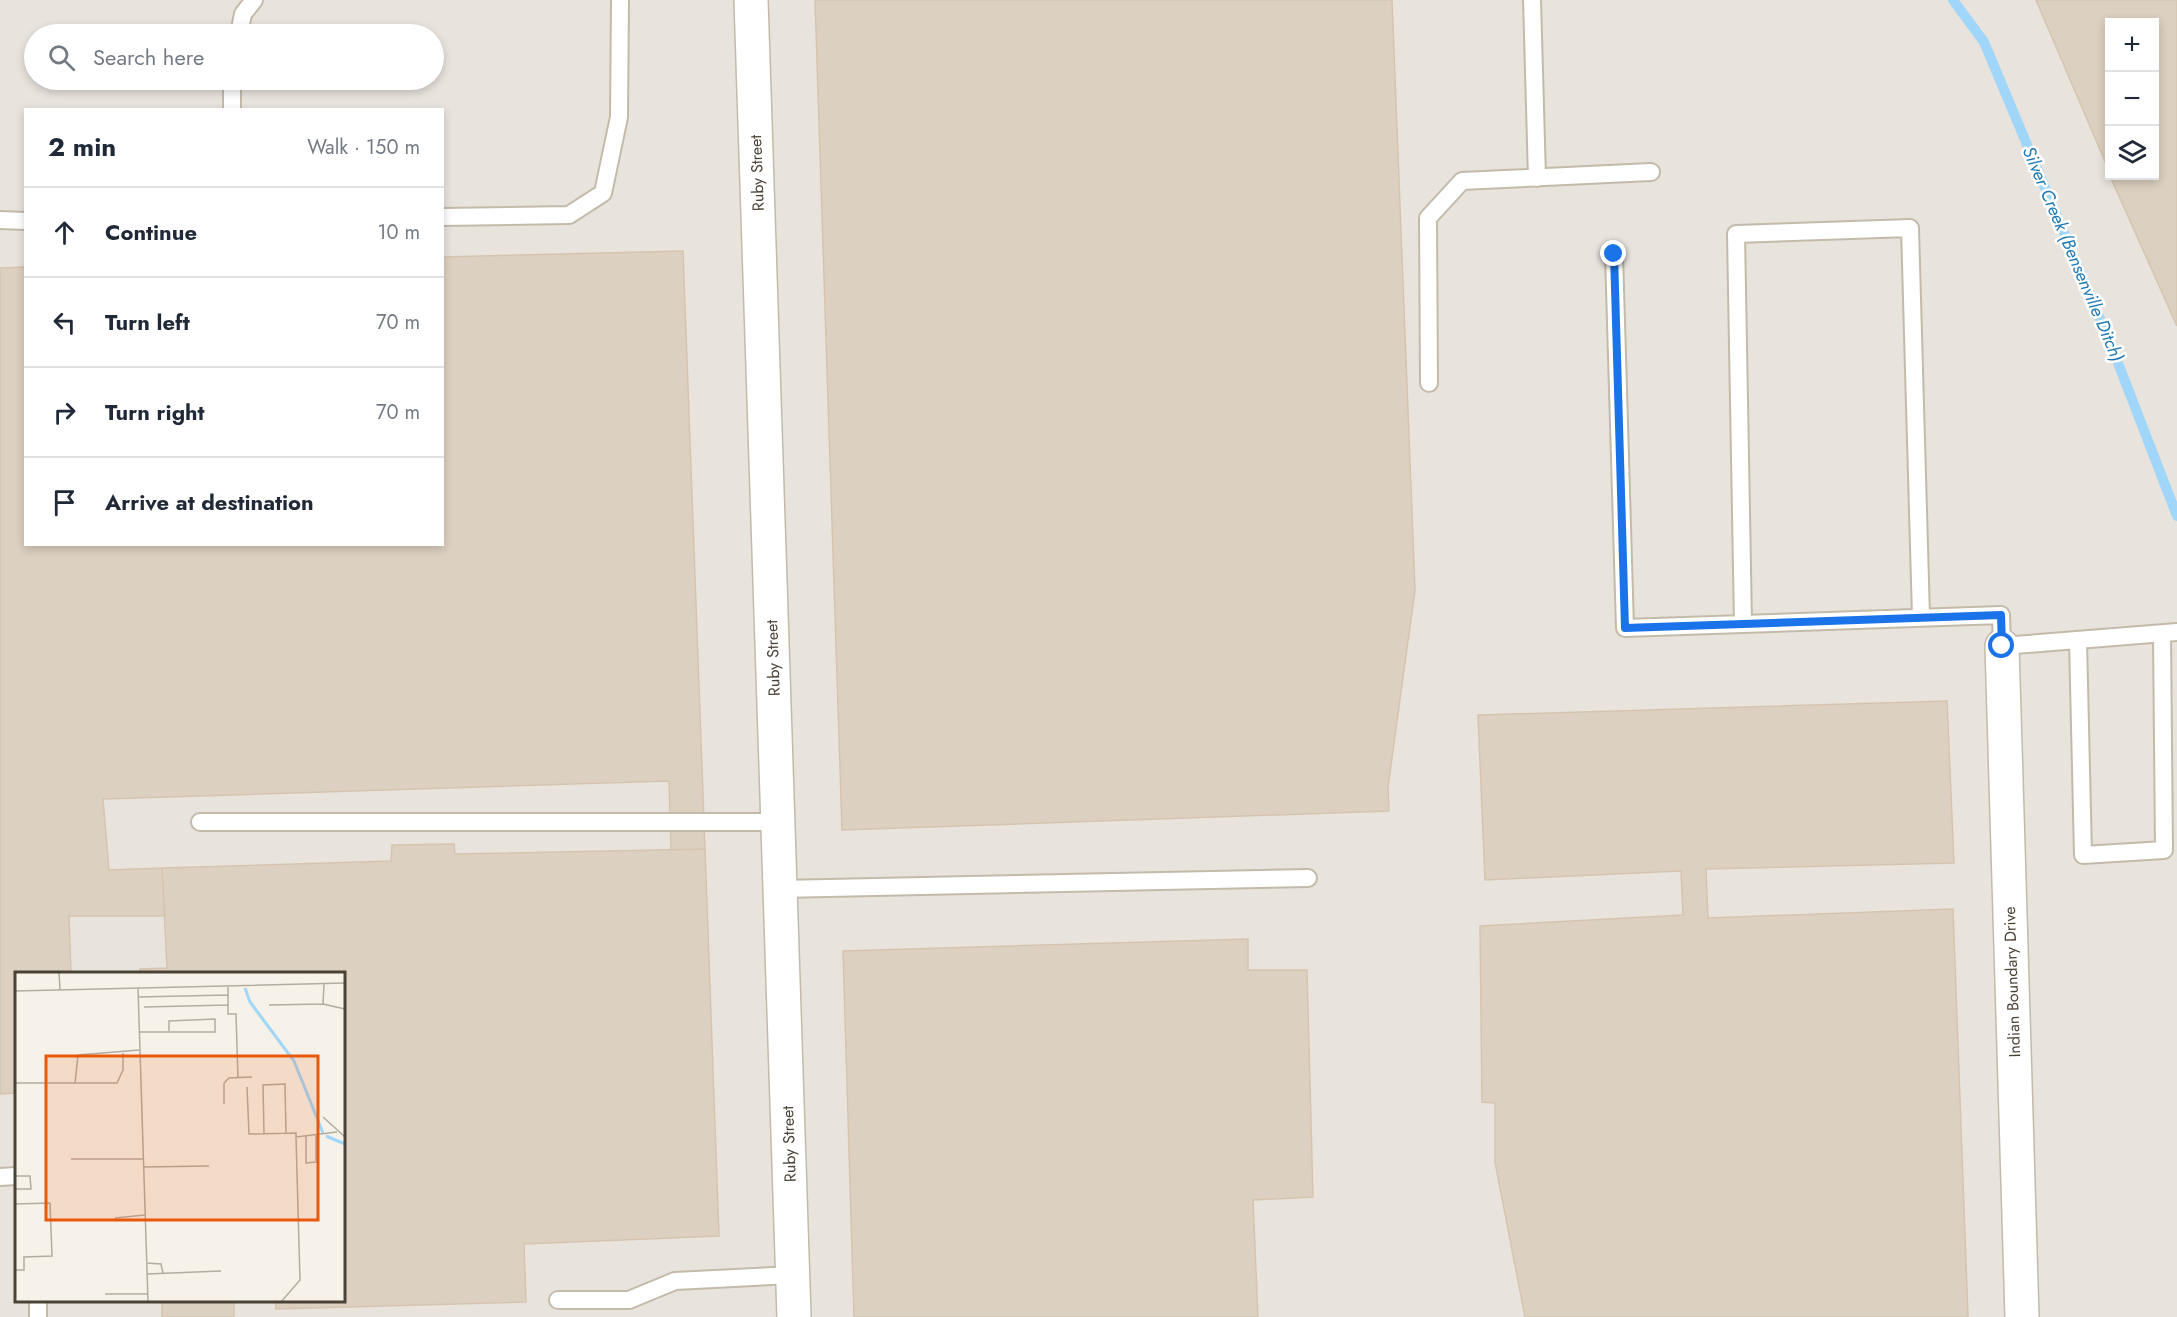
<!DOCTYPE html>
<html lang="en">
<head>
<meta charset="utf-8">
<style>
	:root { --surface:#fff; --page:#f2f2f3; --text:#1f2937; --muted:#747a83; --line:#e0e1e3 }
	body { margin:0; font-family:Jost,sans-serif; background:var(--page); color:var(--text) }
	.controls { position:absolute; right:18px; top:18px; display:grid; overflow:hidden; border-radius:0px; box-shadow:0 3px 9px #0003 }
	.controls button { width:54px; height:54px; display:grid; place-items:center; padding:0; border:0; border-bottom:2px solid var(--line); background:var(--surface); color:var(--text); font:30px sans-serif }
	.stop { position:absolute; width:18px; height:18px; margin:-14px; border:4px solid #1a73e8; border-radius:50%; background:#fff }
	.stop.end { background:#1a73e8; border-color:#fff; box-shadow:0 2px 6px #0008 }
	.list { margin:0; padding:0; list-style:none }
	h2 { display:flex; justify-content:space-between; align-items:center; height:78px; margin:0; padding:0 24px; font-size:26px }
	h2 small { font-size:20px; font-weight:400; color:var(--muted) }
	.list li { display:grid; grid-template-columns:39px 1fr auto; gap:18px; align-items:center; box-sizing:border-box; height:90px; padding:0 24px; border-top:2px solid var(--line) }
	.list b { display:block; font-size:22px; white-space:nowrap }
	.list em { font-size:20px; font-style:normal; color:var(--muted) }
	.icon { flex:none; width:33px; height:33px; fill:none; stroke:currentColor; stroke-width:2; stroke-linecap:round; stroke-linejoin:round }
	.map { position:relative; flex:none; width:2177px; height:1317px; overflow:hidden }
	.search { position:absolute; background:var(--surface); box-shadow:0 3px 9px #0003; left:24px; top:24px; width:420px; height:66px; display:flex; align-items:center; gap:15px; box-sizing:border-box; padding:0 21px; border-radius:33px; color:var(--muted); font-size:22px }
	.panel { position:absolute; background:var(--surface); box-shadow:0 3px 9px #0003; left:24px; top:108px; width:420px; height:438px; border-radius:0px }
	.map>svg:first-child { display:block }
</style>
</head>
<body>
<div class="map">
<svg width="2177" height="1317" viewBox="0 0 2177 1317">
	<rect width="100%" height="100%" fill="#f6f2e9"/>
	<path fill="#e9e3dd" fill-rule="evenodd" d="M 0,0 L 2177,0 L 2177,1317 L 0,1317 ZM 2110,22 L 2154,22 L 2154,176 L 2110,176 ZM 34,34 L 434,34 L 434,80 L 34,80 ZM 26,110 L 442,110 L 442,544 L 26,544 ZM 16,974 L 344,974 L 344,1300 L 16,1300 Z"/>
	<g fill="none" stroke-linecap="round" stroke-linejoin="round">
		<path stroke="#9fd6f9" stroke-width="10" d="M 1953,0 L 1984,42 L 2113,350 L 2177,516"/>
	</g>
	<path fill="#dcd0c0" stroke="#d5c5af" stroke-width="1.5" d="M 815,0 L 1392,0 L 1415,590 L 1388,787 L 1389,811 L 842,830 Z
		M 2036,0 L 2177,0 L 2177,326 L 2110,176 L 2154,176 L 2154,22 L 2110,22 L 2110,173 Z
		M 683,251 L 705,849 L 671,850 L 669,781 L 103,799 L 109,870 L 162,868 L 165,916 L 69,916 L 71,974 L 16,974 L 16,1093 L 0,1094 L 0,268 L 26,267 L 26,544 L 442,544 L 442,257 Z
		M 1947,701 L 1954,863 L 1706,869 L 1708,918 L 1953,909 L 1968,1317 L 1525,1317 L 1495,1162 L 1495,1103 L 1482,1102 L 1480,926 L 1683,915 L 1681,871 L 1485,880 L 1478,715 Z
		M 454,844 L 455,854 L 705,849 L 719,1236 L 524,1244 L 526,1302 L 276,1309 L 275,1300 L 344,1300 L 344,974 L 140,974 L 140,969 L 167,968 L 162,868 L 391,861 L 392,845 Z
		M 1248,939 L 1248,970 L 1307,970 L 1313,1197 L 1253,1200 L 1258,1317 L 854,1317 L 843,951 Z
		M 162,1300 L 234,1300 L 234,1317 L 162,1317 Z"/>
	<g fill="none" stroke-linecap="round" stroke-linejoin="round">
		<defs>
			<path id="lane" d="M 1532,0 L 1537,178
				M 239,34 L 243,14 L 254,0
				M 232,80 L 232,110
				M 442,217 L 569,215 L 603,193 L 619,117 L 620,0
				M 0,220 L 26,221
				M 1614,254 L 1625,628 L 2001,615 L 2002,646 L 2177,632
				M 1429,383 L 1428,218 L 1462,181 L 1651,172
				M 1743,624 L 1736,234 L 1910,228 L 1921,617
				M 2078,640 L 2083,855 L 2164,850 L 2162,634
				M 200,822 L 778,822
				M 780,889 L 1308,878
				M 0,1177 L 16,1176
				M 38,1300 L 38,1317
				M 558,1300 L 629,1300 L 675,1281 L 793,1275"/>
			<path id="street" d="M 751,0 L 794,1317
				M 2002,646 L 2022,1317"/>
		</defs>
		<use href="#lane" stroke="#c3baaa" stroke-width="20"/>
		<use href="#street" stroke="#c3baaa" stroke-width="36"/>
		<use href="#lane" stroke="#fff" stroke-width="16"/>
		<use href="#street" stroke="#fff" stroke-width="33"/>
	</g>
	<g fill="none" stroke-linecap="round" stroke-linejoin="round">
		<path stroke="#1a73e8" stroke-width="8" d="M 1614,254 L 1625,628 L 2001,615 L 2002,646"/>
	</g>
	<g text-anchor="middle" dominant-baseline="central" stroke-width="5" stroke-linejoin="round" paint-order="stroke">
		<g font-size="16" fill="#4b4236" stroke="#fff">
			<text transform="translate(757 173) rotate(-92)">Ruby Street</text>
			<text transform="translate(773 658) rotate(-92)">Ruby Street</text>
			<text transform="translate(2012 982) rotate(-92)">Indian Boundary Drive</text>
			<text transform="translate(789 1144) rotate(-92)">Ruby Street</text>
		</g>
		<g font-size="18" font-style="italic" fill="#1f78b3" stroke="#fff">
			<text transform="translate(2073 254) rotate(67)">Silver Creek (Bensenville Ditch)</text>
		</g>
	</g>
	<g transform="translate(15 972)">
		<rect width="330" height="330" fill="#f6f2e9"/>
		<path fill="none" stroke="#9fd6f9" stroke-width="3" d="M 230,16 L 235,30 L 279,89 L 308,161M 311,164 L 330,172"/>
		<path fill="none" stroke="#b2aca1" stroke-width="1.5" d="M 44,0 L 45,18M 213,14 L 213,42 L 221,42 L 223,106M 123,16 L 133,330M 0,19 L 330,11M 123,25 L 213,23M 308,32 L 309,12M 254,33 L 308,32 L 330,37M 129,35 L 213,33M 124,60 L 200,60 L 200,47 L 154,49 L 154,59M 0,111 L 102,111 L 108,98 L 108,81M 60,111 L 63,83 L 124,78M 232,115 L 234,162 L 281,161 L 281,165 L 322,160M 209,132 L 209,111 L 214,106 L 237,105M 308,145 L 330,165M 249,162 L 248,113 L 270,112 L 271,161M 291,164 L 291,191 L 301,190 L 301,163M 56,187 L 128,187M 128,195 L 194,194M 0,204 L 15,204 L 16,217 L 0,217M 0,232 L 35,231 L 37,284 L 9,285 L 9,298 L 0,298M 100,246 L 130,243M 131,291 L 146,292 L 148,301M 132,302 L 206,299M 90,322 L 132,322M 266,330 L 285,308 L 281,165"/>
		<path fill="#e8590c" fill-opacity="0.15" stroke="#e8590c" stroke-width="3" d="M 31,84 L 303,84 L 303,248 L 31,248 Z"/>
		<rect width="330" height="330" fill="none" stroke="#4b4236" stroke-width="3"/>
	</g>
</svg>
<div class="controls">
<button>+</button>
<button>−</button>
<button><svg class="icon" aria-label="layers" viewBox="0 0 24 24"><path d="M12 4l9 5-9 5-9-5zM3 14l9 5 9-5"/></svg></button>
</div>
<div class="stop" style="left:2002px;top:646px"></div>
<div class="stop end" style="left:1614px;top:254px"></div>
<div class="search"><svg class="icon" aria-label="search" viewBox="0 0 24 24"><circle cx="10" cy="10" r="6"/><path d="M15 15l6 6"/></svg>Search here</div>
<section class="panel">
<h2>2 min<small>Walk · 150 m</small></h2>
<ul class="list">
<li><svg class="icon" aria-label="ahead" viewBox="0 0 24 24"><path d="M12 20V5M6 11l6-6 6 6"/></svg><div><b>Continue</b></div><em>10 m</em></li>
<li><svg class="icon" aria-label="left" viewBox="0 0 24 24"><path d="M17 20v-9H6M10 6l-5 5 5 5"/></svg><div><b>Turn left</b></div><em>70 m</em></li>
<li><svg class="icon" aria-label="right" viewBox="0 0 24 24"><path d="M7 20v-9h11M14 6l5 5-5 5"/></svg><div><b>Turn right</b></div><em>70 m</em></li>
<li><svg class="icon" aria-label="arrive" viewBox="0 0 24 24"><path d="M6 21V4h12l-3 4 3 4H6"/></svg><div><b>Arrive at destination</b></div></li>
</ul>
</section>
</div>
</body>
</html>
